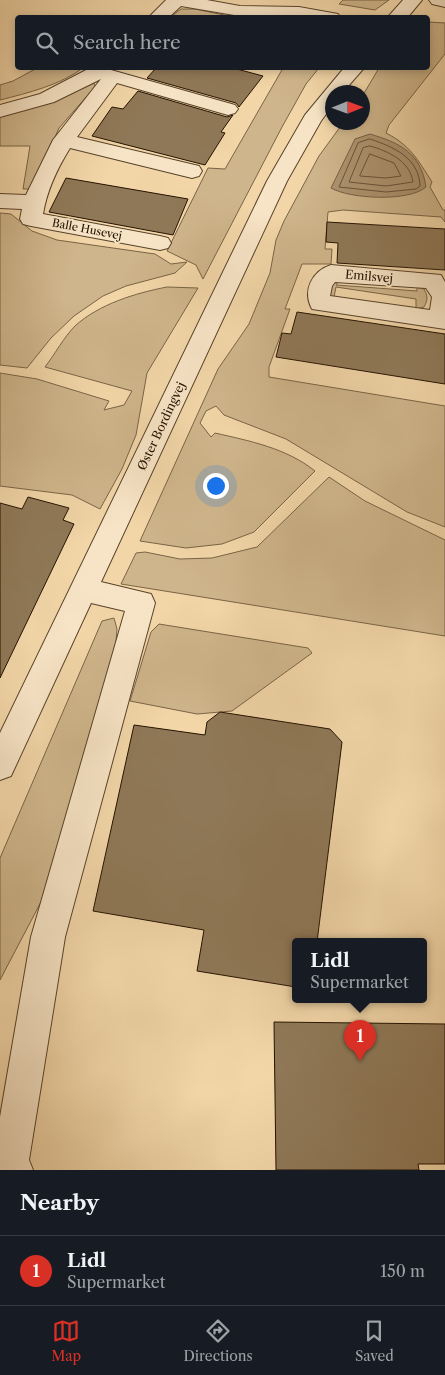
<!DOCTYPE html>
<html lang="en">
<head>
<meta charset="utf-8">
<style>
	:root { --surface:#171b24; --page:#20242c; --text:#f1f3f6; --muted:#9ea1a6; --line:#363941; --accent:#d93025 }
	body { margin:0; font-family:"Libre Caslon Text",serif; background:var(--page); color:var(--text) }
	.compass { position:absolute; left:325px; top:85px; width:45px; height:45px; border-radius:50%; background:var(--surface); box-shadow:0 2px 8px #0003; rotate:89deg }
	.you { position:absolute; left:215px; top:485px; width:18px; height:18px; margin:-12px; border:4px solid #fff; border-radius:50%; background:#1a73e8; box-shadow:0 0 0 8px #1a73e833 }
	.badge { display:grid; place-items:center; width:32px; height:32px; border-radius:50%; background:var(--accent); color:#fff; font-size:16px; font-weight:700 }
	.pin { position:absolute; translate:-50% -41px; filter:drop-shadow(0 1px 2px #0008) }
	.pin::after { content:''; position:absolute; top:26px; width:18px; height:15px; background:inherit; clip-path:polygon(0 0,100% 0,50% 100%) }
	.popup { position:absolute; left:292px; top:938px; width:135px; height:65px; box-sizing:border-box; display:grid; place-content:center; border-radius:5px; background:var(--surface); filter:drop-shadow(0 1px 4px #0005); font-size:16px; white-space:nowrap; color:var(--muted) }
	.popup b { font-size:19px; color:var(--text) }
	.popup::after { content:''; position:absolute; left:50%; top:100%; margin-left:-10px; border:10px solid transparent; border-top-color:var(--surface) }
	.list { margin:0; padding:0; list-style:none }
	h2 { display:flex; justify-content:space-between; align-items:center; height:65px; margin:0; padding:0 20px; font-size:21px }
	h2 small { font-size:16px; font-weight:400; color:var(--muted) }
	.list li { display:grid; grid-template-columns:32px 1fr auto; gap:15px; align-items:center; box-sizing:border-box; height:70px; padding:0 20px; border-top:1px solid var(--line) }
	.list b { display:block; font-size:19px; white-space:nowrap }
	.list p { margin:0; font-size:16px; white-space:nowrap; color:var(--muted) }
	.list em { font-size:16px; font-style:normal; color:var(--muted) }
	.icon { flex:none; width:28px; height:28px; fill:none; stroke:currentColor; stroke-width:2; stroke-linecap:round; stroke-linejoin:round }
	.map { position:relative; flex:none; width:445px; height:1170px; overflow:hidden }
	.search { position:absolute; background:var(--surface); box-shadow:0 2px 8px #0003; left:15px; right:15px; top:15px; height:55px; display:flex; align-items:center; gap:12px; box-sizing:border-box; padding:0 18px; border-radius:5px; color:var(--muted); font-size:19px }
	.sheet { height:135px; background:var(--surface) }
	nav { display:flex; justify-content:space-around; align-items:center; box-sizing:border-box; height:70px; border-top:1px solid var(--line); background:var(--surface); font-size:14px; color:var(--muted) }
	nav a { display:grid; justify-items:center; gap:2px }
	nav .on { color:var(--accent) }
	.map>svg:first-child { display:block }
</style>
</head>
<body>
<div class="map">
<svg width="445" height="1170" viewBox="0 0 445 1170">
	<rect width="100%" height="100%" fill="#f2d6a8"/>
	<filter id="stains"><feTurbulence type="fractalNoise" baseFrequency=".004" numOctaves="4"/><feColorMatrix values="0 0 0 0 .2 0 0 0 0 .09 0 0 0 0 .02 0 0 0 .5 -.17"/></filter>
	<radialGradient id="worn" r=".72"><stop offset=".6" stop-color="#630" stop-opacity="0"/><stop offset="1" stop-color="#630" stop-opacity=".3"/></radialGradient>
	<path fill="#cfb58b" stroke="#7a6446" d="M 343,0 L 389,0 L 375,10 L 339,4 Z
		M 181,9 L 195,9 L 229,16 L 295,17 L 169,18 Z
		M 428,22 L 445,23 L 445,54 L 389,125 L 386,133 C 410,145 418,160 432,182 L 430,187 L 443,210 L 445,210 L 445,222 L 441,217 L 343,210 L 328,212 L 325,249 L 332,249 L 331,264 L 302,264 L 285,309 L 290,309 L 269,367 L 269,377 L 445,406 L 445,527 L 407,512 L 286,439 L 224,415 L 216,406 L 206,411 L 200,423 L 211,437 L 215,433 C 250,441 286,448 315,471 L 254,532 L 222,544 L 186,548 L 140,541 L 218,369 L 249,324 L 270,273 L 276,240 L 284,221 L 319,156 L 343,123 L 362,122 L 363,95 L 379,68 L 428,68 Z
		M 37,68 L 83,68 C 60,85 28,93 0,100 L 0,85 L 13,81 Z
		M 283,68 L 319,68 L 306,84 L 282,127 L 203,279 L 196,265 L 167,251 L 208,168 L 225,169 Z
		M 94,83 L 95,87 L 59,128 L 32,189 L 23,189 L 30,146 L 0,146 L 0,117 L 51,102 Z
		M 0,213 L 11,214 L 32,231 L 57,240 L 155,254 L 171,264 L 187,262 L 175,273 L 126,286 L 103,296 L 74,316 L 51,338 L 27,368 L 0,365 Z
		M 339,281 L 336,285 L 417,291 L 417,287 L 424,289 C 428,296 428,300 424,307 L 416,309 L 416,299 L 336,287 L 334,297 L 330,296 L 329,283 Z
		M 167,287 L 198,288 L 147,373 L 136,435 L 122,469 L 100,509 L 72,495 L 0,486 L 0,373 L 37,379 L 109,401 L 104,410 L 124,405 L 132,391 L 45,367 C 55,354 64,337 75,326 C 99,304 136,293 167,287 Z
		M 329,477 L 365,501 L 445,540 L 445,636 L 121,584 L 136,553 L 145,552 L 180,559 L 212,558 L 257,547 Z
		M 114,618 L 117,629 L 115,654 L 43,898 L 0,980 L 0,858 L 102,621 Z
		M 159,624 L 308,648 L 312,653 L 232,711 L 197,714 L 130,701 L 151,632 Z"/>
	<path fill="#ac936f" stroke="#765f43" d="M 370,134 C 400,143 421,153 426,187 C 409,202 350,199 331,188 L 355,139 Z"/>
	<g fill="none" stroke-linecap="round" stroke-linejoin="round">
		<path stroke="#685238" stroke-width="1" d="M 370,139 C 394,147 419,158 420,186 L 416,189 L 386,192 L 339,187 L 358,143 Z
			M 370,146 C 388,151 410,161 413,182 L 386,186 L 349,182 L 363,148 Z
			M 370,154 L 394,163 L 401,176 L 386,178 L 360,176 Z"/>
	</g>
	<path fill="#8f7857" stroke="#241200" d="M 156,68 L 233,68 L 263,76 L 239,107 L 236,103 L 147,78 Z
		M 138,91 L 227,117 L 233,115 L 221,132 L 225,133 L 205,165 L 92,136 L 112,107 L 123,109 Z
		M 66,178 L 188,199 L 173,235 L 49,212 Z
		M 327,222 L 445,229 L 445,270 L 337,263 L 338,243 L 326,242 Z
		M 297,312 L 445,334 L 445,384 L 276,357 L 282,333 L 291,334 Z
		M 28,497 L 69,508 L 63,520 L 74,524 L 0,678 L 0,503 L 22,509 Z
		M 220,712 L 330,729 L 342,742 L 317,942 L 296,942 L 296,987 L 197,971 L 204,930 L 93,911 L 134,725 L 205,735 L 207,722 Z
		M 274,1022 L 445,1024 L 445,1164 L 418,1164 L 419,1170 L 276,1170 Z"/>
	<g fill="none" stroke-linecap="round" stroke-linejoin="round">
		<defs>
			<path id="minor" d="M 166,0 L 207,0 L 240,6 L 299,7 L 338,14 L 341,18 L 240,16 L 181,6 L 168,18 L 148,18 Z
				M 403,0 L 422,0 L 407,18 L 387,18 Z
				M 429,0 L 445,0 L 445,7 L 432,4 Z
				M 90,68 L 112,68 L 111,70 L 235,105 L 238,109 L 235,113 L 228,115 L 117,83 L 77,137 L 199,166 L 202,171 L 199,176 L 192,178 L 70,148 C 57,169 47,190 43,214 L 160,236 L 168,238 L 171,243 L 168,248 L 160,250 L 31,226 L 23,224 L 20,219 L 22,209 L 0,208 L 0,194 L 26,195 L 53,140 L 101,79 L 54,102 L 0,117 L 0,105 L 40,94 Z
				M 344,68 L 364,68 L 343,92 L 332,92 L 332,106 L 321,121 L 287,181 L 101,582 L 151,594 L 155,603 L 65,937 L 29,1160 L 33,1170 L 0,1170 L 0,1117 L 31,937 L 125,611 L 91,603 L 11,776 L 0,780 L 0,733 L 267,181 L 305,115 Z
				M 331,265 L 441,275 L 445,282 L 445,329 L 312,309 C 302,291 312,271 331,265 ZM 335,282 L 426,288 L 432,297 L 430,310 L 330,296 L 332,286 Z"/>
		</defs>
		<use href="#minor" stroke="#58432a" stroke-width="2"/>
		<use href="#minor" fill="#f7e4c6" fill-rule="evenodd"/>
	</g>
	<g text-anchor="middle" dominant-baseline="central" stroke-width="4" stroke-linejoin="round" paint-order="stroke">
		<g font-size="11" fill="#241200" stroke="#f7e4c6">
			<text transform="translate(87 229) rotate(11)">Balle Husevej</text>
		</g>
		<g font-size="12" fill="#241200" stroke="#f7e4c6">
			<text transform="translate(369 276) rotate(5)">Emilsvej</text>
			<text transform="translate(161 426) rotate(-65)">Øster Bordingvej</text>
		</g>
	</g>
	<rect width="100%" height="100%" filter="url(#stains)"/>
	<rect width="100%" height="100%" fill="url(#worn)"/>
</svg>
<svg class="compass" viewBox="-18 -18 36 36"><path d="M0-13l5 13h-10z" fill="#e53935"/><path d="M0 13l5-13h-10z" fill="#9ea1a6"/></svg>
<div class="you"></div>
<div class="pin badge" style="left:360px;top:1061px">1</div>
<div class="popup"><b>Lidl</b>Supermarket</div>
<div class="search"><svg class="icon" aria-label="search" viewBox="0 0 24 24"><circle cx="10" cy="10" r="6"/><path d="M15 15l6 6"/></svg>Search here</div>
</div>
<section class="sheet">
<h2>Nearby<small></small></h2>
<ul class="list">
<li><span class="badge">1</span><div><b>Lidl</b><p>Supermarket</p></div><em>150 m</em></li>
</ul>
</section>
<nav>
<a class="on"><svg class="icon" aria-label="map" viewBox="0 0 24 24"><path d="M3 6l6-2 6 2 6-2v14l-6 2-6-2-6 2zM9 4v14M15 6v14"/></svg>Map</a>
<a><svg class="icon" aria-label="directions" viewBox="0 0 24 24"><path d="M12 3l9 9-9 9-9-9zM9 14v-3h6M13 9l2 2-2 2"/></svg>Directions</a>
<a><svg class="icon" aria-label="saved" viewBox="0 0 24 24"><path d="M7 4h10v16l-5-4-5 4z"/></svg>Saved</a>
</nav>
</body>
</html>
